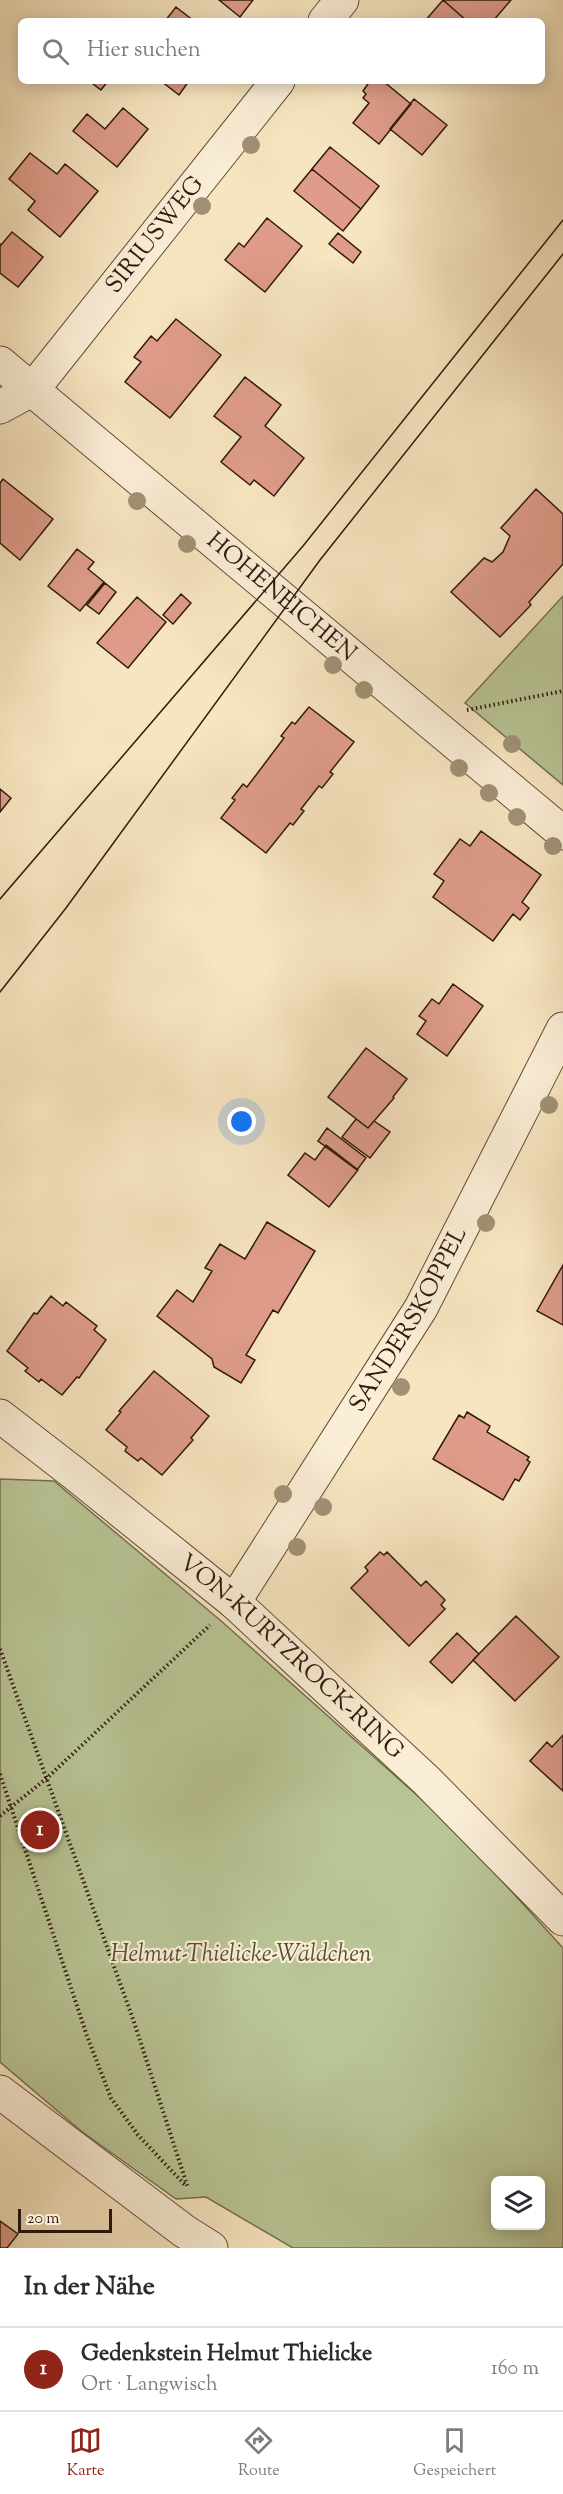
<!DOCTYPE html>
<html lang="de">
<head>
<meta charset="utf-8">
<style>
	:root { --surface:#fff; --page:#f7f7f7; --text:#2b2b33; --muted:#7c7c81; --line:#e1e1e2; --accent:#8f2418 }
	body { margin:0; font-family:"Sorts Mill Goudy",serif; background:var(--page); color:var(--text) }
	.controls { position:absolute; right:18px; bottom:18px; display:grid; overflow:hidden; border-radius:9px; box-shadow:0 3px 15px #0003 }
	.controls button { width:54px; height:54px; display:grid; place-items:center; padding:0; border:0; border-bottom:2px solid var(--line); background:var(--surface); color:var(--text); font:30px sans-serif }
	.scale { position:absolute; left:18px; bottom:15px; width:94px; box-sizing:border-box; padding-left:6px; border:3px solid #301a0e; border-top:0; font-size:16px; line-height:21px; white-space:nowrap; color:#301a0e; -webkit-text-stroke:4px #faeed6; paint-order:stroke }
	.you { position:absolute; left:242px; top:1122px; width:21px; height:21px; margin:-15px; border:4px solid #fff; border-radius:50%; background:#1a73e8; box-shadow:0 0 0 9px #1a73e833 }
	.badge { display:grid; place-items:center; width:39px; height:39px; border-radius:50%; background:var(--accent); color:#fff; font-size:20px; font-weight:700 }
	.pin { position:absolute; translate:-50% -50%; border:3px solid #fff; box-shadow:0 2px 6px #0006 }
	.list { margin:0; padding:0; list-style:none }
	h2 { display:flex; justify-content:space-between; align-items:center; height:78px; margin:0; padding:0 24px; font-size:26px }
	h2 small { font-size:20px; font-weight:400; color:var(--muted) }
	.list li { display:grid; grid-template-columns:39px 1fr auto; gap:18px; align-items:center; box-sizing:border-box; height:84px; padding:0 24px; border-top:2px solid var(--line) }
	.list b { display:block; font-size:22px; white-space:nowrap }
	.list p { margin:0; font-size:20px; white-space:nowrap; color:var(--muted) }
	.list em { font-size:20px; font-style:normal; color:var(--muted) }
	.icon { flex:none; width:33px; height:33px; fill:none; stroke:currentColor; stroke-width:2; stroke-linecap:round; stroke-linejoin:round }
	.map { position:relative; flex:none; width:563px; height:2248px; overflow:hidden }
	.search { position:absolute; background:var(--surface); box-shadow:0 3px 15px #0003; left:18px; right:18px; top:18px; height:66px; display:flex; align-items:center; gap:15px; box-sizing:border-box; padding:0 21px; border-radius:9px; color:var(--muted); font-size:22px }
	.sheet { height:162px; background:var(--surface) }
	nav { display:flex; justify-content:space-around; align-items:center; box-sizing:border-box; height:84px; border-top:2px solid var(--line); background:var(--surface); font-size:16px; color:var(--muted) }
	nav a { display:grid; justify-items:center; gap:3px }
	nav .on { color:var(--accent) }
	.map>svg:first-child { display:block }
</style>
</head>
<body>
<div class="map">
<svg width="563" height="2248" viewBox="0 0 563 2248">
	<rect width="100%" height="100%" fill="#f7e5c0"/>
	<filter id="stains"><feTurbulence type="fractalNoise" baseFrequency=".00333" numOctaves="4"/><feColorMatrix values="0 0 0 0 .2 0 0 0 0 .09 0 0 0 0 .02 0 0 0 .5 -.17"/></filter>
	<radialGradient id="worn" r=".72"><stop offset=".6" stop-color="#630" stop-opacity="0"/><stop offset="1" stop-color="#630" stop-opacity=".3"/></radialGradient>
	<path fill="#b9c596" stroke="#747052" stroke-width="1.5" fill-rule="evenodd" d="M 563,596 L 563,785 L 465,703 Z
		M 0,1479 L 54,1481 L 220,1620 L 455,1829 L 563,1948 L 563,2248 L 293,2248 L 206,2197 L 176,2199 L 81,2131 L 0,2062 ZM 496,2180 L 540,2180 L 540,2226 L 496,2226 Z"/>
	<path fill="#df9c8a" stroke="#301a0e" stroke-width="1.5" d="M 219,0 L 253,0 L 240,17 Z
		M 443,0 L 467,21 L 425,21 Z
		M 443,0 L 442,0 L 511,0 L 493,21 L 467,21 Z
		M 176,7 L 194,21 L 165,21 Z
		M 89,81 L 108,81 L 101,90 Z
		M 161,81 L 189,81 L 179,95 Z
		M 370,81 L 383,81 L 411,104 L 379,144 L 353,123 L 369,103 L 363,98 L 366,94 L 363,91 Z
		M 414,99 L 447,125 L 422,155 L 390,129 Z
		M 123,108 L 148,129 L 117,167 L 73,131 L 87,114 L 105,129 Z
		M 330,147 L 379,186 L 361,209 L 312,169 Z
		M 30,153 L 57,174 L 65,164 L 98,191 L 60,237 L 28,210 L 35,201 L 9,179 Z
		M 312,169 L 361,209 L 343,231 L 294,191 Z
		M 267,218 L 302,246 L 265,292 L 225,260 L 239,243 L 244,247 Z
		M 12,232 L 43,257 L 18,287 L 0,273 L 0,244 L 1,245 Z
		M 338,233 L 361,252 L 353,263 L 329,244 Z
		M 176,319 L 221,355 L 170,418 L 125,382 L 141,362 L 134,357 L 151,336 L 157,341 Z
		M 245,377 L 281,405 L 265,426 L 304,458 L 274,496 L 254,480 L 250,485 L 221,462 L 241,437 L 214,416 Z
		M 3,479 L 53,519 L 20,560 L 0,543 L 0,483 Z
		M 536,489 L 563,514 L 563,564 L 529,602 L 531,605 L 500,637 L 451,592 L 484,558 L 492,562 L 503,552 L 510,536 L 501,528 Z
		M 77,549 L 94,562 L 88,569 L 104,582 L 80,611 L 48,586 Z
		M 105,583 L 116,592 L 99,614 L 87,605 Z
		M 181,594 L 191,603 L 173,624 L 163,615 Z
		M 137,597 L 166,622 L 128,668 L 97,643 Z
		M 309,707 L 354,742 L 330,772 L 333,774 L 322,788 L 319,786 L 301,809 L 304,811 L 293,825 L 290,823 L 266,853 L 221,818 L 235,800 L 232,798 L 243,784 L 247,787 L 284,738 L 281,736 L 292,722 L 295,724 Z
		M 0,789 L 11,798 L 0,812 Z
		M 481,831 L 541,875 L 522,902 L 529,908 L 520,920 L 513,914 L 493,941 L 433,897 L 444,881 L 434,874 L 460,839 L 470,846 Z
		M 453,984 L 483,1006 L 447,1056 L 417,1034 L 426,1021 L 419,1016 L 432,999 L 439,1004 Z
		M 366,1048 L 407,1079 L 393,1097 L 394,1098 L 368,1128 L 328,1097 Z
		M 356,1119 L 368,1128 L 374,1121 L 390,1132 L 370,1158 L 342,1137 Z
		M 327,1128 L 366,1158 L 357,1170 L 318,1141 Z
		M 326,1145 L 358,1170 L 329,1207 L 288,1175 L 305,1153 L 315,1160 Z
		M 267,1222 L 315,1251 L 278,1313 L 273,1310 L 246,1355 L 255,1360 L 241,1383 L 214,1367 L 212,1359 L 157,1316 L 177,1290 L 193,1302 L 212,1271 L 205,1268 L 220,1244 L 245,1259 Z
		M 563,1265 L 563,1325 L 537,1311 Z
		M 51,1296 L 63,1306 L 66,1302 L 97,1326 L 94,1330 L 106,1340 L 79,1378 L 77,1377 L 62,1395 L 41,1379 L 39,1382 L 25,1371 L 28,1368 L 7,1351 L 34,1313 L 37,1314 Z
		M 154,1371 L 209,1416 L 191,1438 L 193,1440 L 162,1475 L 141,1458 L 138,1461 L 125,1451 L 127,1447 L 106,1430 L 121,1412 L 119,1411 Z
		M 467,1412 L 490,1426 L 487,1432 L 529,1457 L 527,1460 L 530,1462 L 519,1481 L 515,1479 L 503,1500 L 433,1459 L 459,1415 L 464,1418 Z
		M 380,1552 L 384,1555 L 387,1552 L 421,1586 L 426,1581 L 445,1600 L 441,1605 L 445,1609 L 409,1646 L 351,1588 L 368,1571 L 365,1567 Z
		M 516,1616 L 559,1657 L 515,1701 L 473,1660 Z
		M 457,1633 L 479,1654 L 452,1683 L 430,1662 Z
		M 563,1735 L 563,1791 L 530,1761 L 547,1742 L 552,1747 Z
		M 0,2221 L 18,2234 L 7,2248 L 0,2248 Z"/>
	<g fill="none" stroke-linecap="round" stroke-linejoin="round">
		<defs>
			<g id="minor">
				<path d="M 325,21 L 342,0"/>
				<path id="s1" d="M 0,363 L 563,833"/>
				<path id="s2" d="M 0,407 L 33,389 L 278,81"/>
				<path id="s3" d="M 0,1416 L 75,1474 L 234,1602 L 426,1780 L 563,1919"/>
				<path id="s4" d="M 234,1602 L 421,1308 L 563,1029"/>
				<path d="M 0,2092 L 184,2231 L 211,2248"/>
			</g>
		</defs>
		<use href="#minor" stroke="#624d3a" stroke-width="35"/>
		<path stroke="#301a0e" stroke-width="4" stroke-dasharray="1.5 3" stroke-linecap="butt" d="M 467,710 L 563,691
			M 0,1649 L 134,2022 L 188,2188
			M 0,1774 L 87,2036 L 111,2098 L 138,2135 L 186,2186
			M 0,1816 L 47,1778 L 210,1625"/>
		<use href="#minor" stroke="#faeed6" stroke-width="33"/>
		<path stroke="#301a0e" stroke-width="1.5" d="M 0,899 L 303,546 L 563,220
			M 0,992 L 66,908 L 320,560 L 563,254"/>
	</g>
	<g fill="#a09175">
		<circle cx="251" cy="145" r="9"/>
		<circle cx="202" cy="206" r="9"/>
		<circle cx="137" cy="501" r="9"/>
		<circle cx="187" cy="544" r="9"/>
		<circle cx="333" cy="665" r="9"/>
		<circle cx="364" cy="690" r="9"/>
		<circle cx="512" cy="744" r="9"/>
		<circle cx="459" cy="768" r="9"/>
		<circle cx="489" cy="793" r="9"/>
		<circle cx="517" cy="817" r="9"/>
		<circle cx="553" cy="846" r="9"/>
		<circle cx="549" cy="1105" r="9"/>
		<circle cx="486" cy="1223" r="9"/>
		<circle cx="401" cy="1387" r="9"/>
		<circle cx="283" cy="1494" r="9"/>
		<circle cx="323" cy="1507" r="9"/>
		<circle cx="297" cy="1547" r="9"/>
	</g>
	<g text-anchor="middle" dominant-baseline="central" stroke-width="4.5" stroke-linejoin="round" paint-order="stroke">
		<g font-size="24" fill="#301a0e" stroke="#faeed6">
			<text stroke="none"><textPath href="#s2" startOffset="234">SIRIUSWEG</textPath></text>
			<text stroke="none"><textPath href="#s1" startOffset="366">HOHENEICHEN</textPath></text>
			<text stroke="none"><textPath href="#s4" startOffset="332">SANDERSKOPPEL</textPath></text>
			<text stroke="none"><textPath href="#s3" startOffset="378">VON-KURTZROCK-RING</textPath></text>
		</g>
		<g font-size="24" font-style="italic" fill="#594d37" stroke="#faeed6">
			<text x="241" y="1955">Helmut-Thielicke-Wäldchen</text>
		</g>
	</g>
	<rect width="100%" height="100%" filter="url(#stains)"/>
	<rect width="100%" height="100%" fill="url(#worn)"/>
</svg>
<div class="controls">
<button><svg class="icon" aria-label="layers" viewBox="0 0 24 24"><path d="M12 4l9 5-9 5-9-5zM3 14l9 5 9-5"/></svg></button>
</div>
<div class="scale">20 m</div>
<div class="you"></div>
<div class="pin badge" style="left:40px;top:1830px">1</div>
<div class="search"><svg class="icon" aria-label="search" viewBox="0 0 24 24"><circle cx="10" cy="10" r="6"/><path d="M15 15l6 6"/></svg>Hier suchen</div>
</div>
<section class="sheet">
<h2>In der Nähe<small></small></h2>
<ul class="list">
<li><span class="badge">1</span><div><b>Gedenkstein Helmut Thielicke</b><p>Ort · Langwisch</p></div><em>160 m</em></li>
</ul>
</section>
<nav>
<a class="on"><svg class="icon" aria-label="map" viewBox="0 0 24 24"><path d="M3 6l6-2 6 2 6-2v14l-6 2-6-2-6 2zM9 4v14M15 6v14"/></svg>Karte</a>
<a><svg class="icon" aria-label="directions" viewBox="0 0 24 24"><path d="M12 3l9 9-9 9-9-9zM9 14v-3h6M13 9l2 2-2 2"/></svg>Route</a>
<a><svg class="icon" aria-label="saved" viewBox="0 0 24 24"><path d="M7 4h10v16l-5-4-5 4z"/></svg>Gespeichert</a>
</nav>
</body>
</html>
